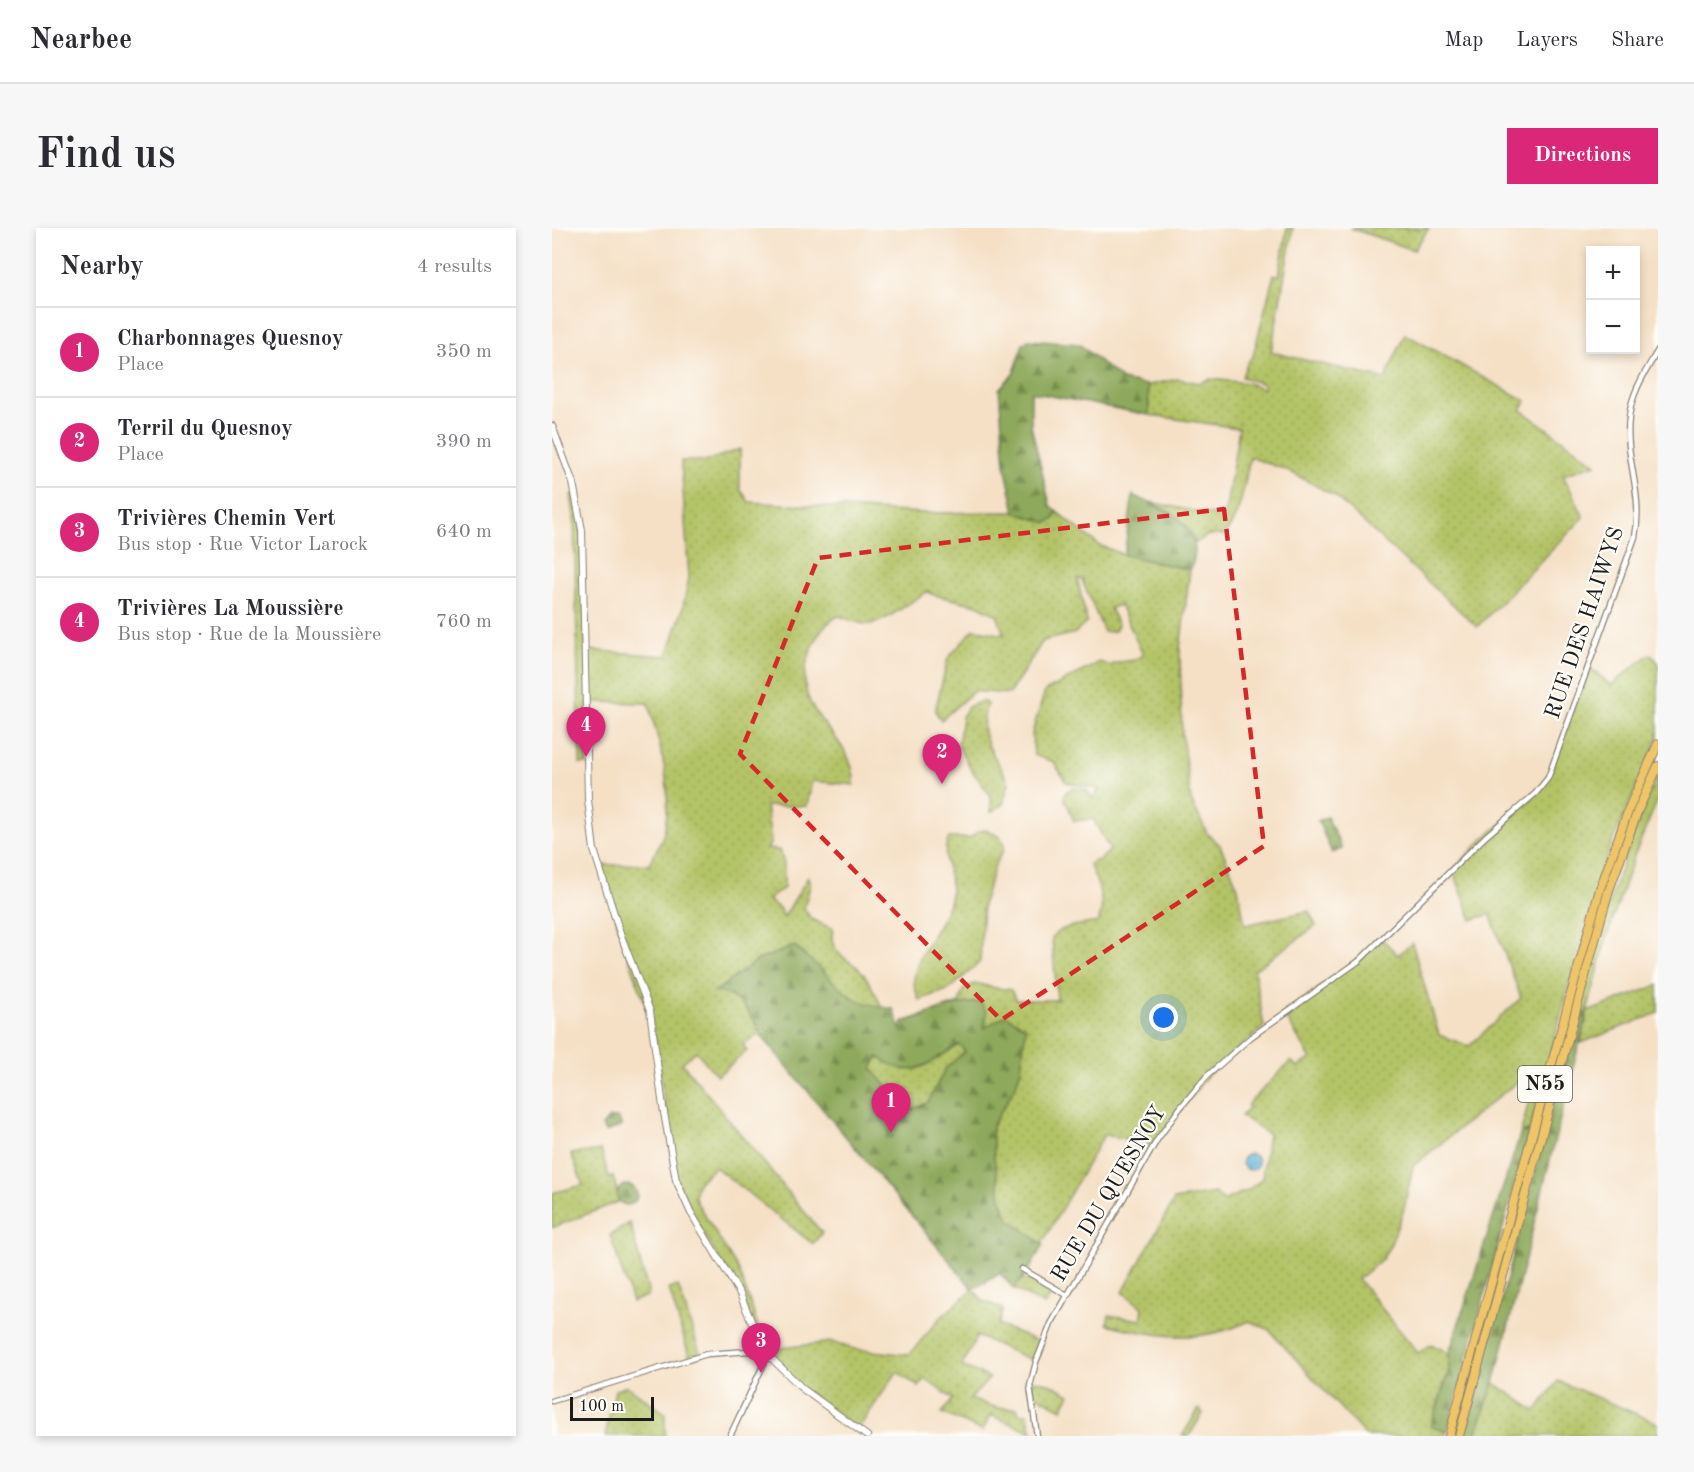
<!DOCTYPE html>
<html lang="en">
<head>
<meta charset="utf-8">
<style>
	:root { --surface:#fff; --page:#f7f7f7; --text:#2b2b33; --muted:#7c7c81; --line:#e1e1e2; --accent:#db2777 }
	body { margin:0; font-family:"Old Standard TT",serif; background:var(--page); color:var(--text) }
	.controls { position:absolute; right:18px; top:18px; display:grid; overflow:hidden; border-radius:0px; box-shadow:0 3px 9px #0003 }
	.controls button { width:54px; height:54px; display:grid; place-items:center; padding:0; border:0; border-bottom:2px solid var(--line); background:var(--surface); color:var(--text); font:30px sans-serif }
	.scale { position:absolute; left:18px; bottom:15px; width:84px; box-sizing:border-box; padding-left:6px; border:3px solid #1c1c1c; border-top:0; font-size:16px; line-height:21px; white-space:nowrap; color:#1c1c1c; -webkit-text-stroke:4px #fdfcf7; paint-order:stroke }
	.you { position:absolute; left:612px; top:790px; width:21px; height:21px; margin:-15px; border:4px solid #fff; border-radius:50%; background:#1a73e8; box-shadow:0 0 0 9px #1a73e833 }
	.badge { display:grid; place-items:center; width:39px; height:39px; border-radius:50%; background:var(--accent); color:#fff; font-size:20px; font-weight:700 }
	.pin { position:absolute; translate:-50% -50px; filter:drop-shadow(0 2px 3px #0008) }
	.pin::after { content:''; position:absolute; top:32px; width:21px; height:18px; background:inherit; clip-path:polygon(0 0,100% 0,50% 100%) }
	.list { margin:0; padding:0; list-style:none }
	h2 { display:flex; justify-content:space-between; align-items:center; height:78px; margin:0; padding:0 24px; font-size:26px }
	h2 small { font-size:20px; font-weight:400; color:var(--muted) }
	.list li { display:grid; grid-template-columns:39px 1fr auto; gap:18px; align-items:center; box-sizing:border-box; height:90px; padding:0 24px; border-top:2px solid var(--line) }
	.list b { display:block; font-size:22px; white-space:nowrap }
	.list p { margin:0; font-size:20px; white-space:nowrap; color:var(--muted) }
	.list em { font-size:20px; font-style:normal; color:var(--muted) }
	.map { position:relative; flex:none; width:1106px; height:1208px; overflow:hidden; border-radius:0px }
	header { display:flex; align-items:center; gap:36px; box-sizing:border-box; height:84px; padding:0 30px; background:var(--surface); border-bottom:2px solid var(--line) }
	header strong { font-size:28px }
	nav { display:flex; gap:33px; margin-inline-start:auto; font-size:21px }
	.intro { display:flex; align-items:center; justify-content:space-between; box-sizing:border-box; height:144px; padding:0 36px }
	h1 { margin:0; font-size:42px }
	.button { padding:15px 27px; border-radius:0px; background:var(--accent); color:#fff; font-size:21px; font-weight:700 }
	main { display:flex; gap:36px; padding:0 36px }
	aside { flex:1; background:var(--surface); border-radius:0px; box-shadow:0 3px 9px #0003 }
	.map>svg:first-child { display:block }
</style>
</head>
<body>
<header>
<strong>Nearbee</strong>
<nav><a>Map</a><a>Layers</a><a>Share</a></nav>
</header>
<div class="intro"><h1>Find us</h1><a class="button">Directions</a></div>
<main>
<aside>
<h2>Nearby<small>4 results</small></h2>
<ul class="list">
<li><span class="badge">1</span><div><b>Charbonnages Quesnoy</b><p>Place</p></div><em>350 m</em></li>
<li><span class="badge">2</span><div><b>Terril du Quesnoy</b><p>Place</p></div><em>390 m</em></li>
<li><span class="badge">3</span><div><b>Trivières Chemin Vert</b><p>Bus stop · Rue Victor Larock</p></div><em>640 m</em></li>
<li><span class="badge">4</span><div><b>Trivières La Moussière</b><p>Bus stop · Rue de la Moussière</p></div><em>760 m</em></li>
</ul>
</aside>
<div class="map">
<svg width="1106" height="1208" viewBox="0 0 1106 1208">
	<defs>
		<pattern id="grass-dots" width="8" height="8" patternUnits="userSpaceOnUse" patternTransform="scale(1.5)"><rect width="8" height="8" fill="#b3c366"/><path d="M2 2h.1M6 6h.1" fill="none" stroke="#99a758" stroke-width="1.8" stroke-linecap="round"/></pattern>
		<pattern id="forest-firs" width="22" height="20" patternUnits="userSpaceOnUse" patternTransform="scale(1.5)"><rect width="22" height="20" fill="#8ea95b"/><path d="M5 1l3.5 6h-7zM16 11l3.5 6h-7z" fill="#73894a"/></pattern>
		<pattern id="water-waves" width="16" height="10" patternUnits="userSpaceOnUse" patternTransform="scale(1.5)"><rect width="16" height="10" fill="#60b7dd"/><path d="M0 5q4-4 8 0t8 0" fill="none" stroke="#4e94b2"/></pattern>
	</defs>
	<rect width="100%" height="100%" fill="#fdfcf7"/>
	<filter id="ink" filterUnits="userSpaceOnUse"><feTurbulence type="fractalNoise" baseFrequency=".0167" numOctaves="2"/><feDisplacementMap in="SourceGraphic" scale="12" xChannelSelector="R" yChannelSelector="G"/><feConvolveMatrix kernelMatrix="1 2 1 2 8 2 1 2 1" color-interpolation-filters="sRGB"/></filter>
	<filter id="wash" filterUnits="userSpaceOnUse"><feTurbulence type="fractalNoise" baseFrequency=".008" numOctaves="4" result="noise"/><feDisplacementMap in="SourceGraphic" scale="24" xChannelSelector="R" yChannelSelector="G"/><feGaussianBlur stdDeviation="1.35" result="paint"/><feColorMatrix in="noise" values="0 0 0 0 0 0 0 0 0 0 0 0 0 0 0 0 0 1.4 0 .05"/><feComposite in="paint" operator="in"/></filter>
	<g filter="url(#wash)">
		<rect width="100%" height="100%" fill="#f5e0c6"/>
		<path fill="url(#grass-dots)" stroke="#687041" stroke-width="1.5" fill-rule="evenodd" d="M 735,0 L 741,0 L 719,124 L 833,151 L 853,106 L 974,173 L 969,182 L 1044,236 L 1011,247 L 1032,289 L 925,399 L 783,268 L 737,243 L 698,229 C 692,256 690,286 672,307 L 656,307 L 644,315 L 625,287 L 594,273 L 664,288 L 670,287 L 674,280 L 687,200 L 597,187 L 596,157 L 626,151 L 647,155 L 658,151 L 696,155 L 711,161 L 711,156 L 690,149 L 695,135 L 701,128 L 722,46 L 727,48 Z
			M 798,0 L 877,0 L 862,22 Z
			M 188,221 L 188,261 L 197,274 L 370,285 L 463,284 L 488,293 L 502,291 L 505,284 L 547,317 L 572,327 L 638,342 L 628,421 L 630,507 L 639,572 L 655,605 L 668,617 L 674,631 L 686,660 L 693,697 L 757,683 L 764,698 L 702,742 L 712,799 L 655,848 L 600,919 L 592,914 L 552,907 L 470,1050 L 496,1060 L 500,1066 L 492,1077 L 462,1061 L 448,1045 L 421,1061 L 431,1073 L 451,1081 L 446,1097 L 491,1115 L 484,1134 L 425,1108 L 410,1138 L 438,1150 L 418,1171 L 446,1180 L 465,1180 L 468,1186 L 475,1186 L 480,1204 L 438,1187 L 431,1203 L 390,1185 L 401,1171 L 373,1151 L 367,1159 L 345,1144 L 306,1201 L 251,1161 L 211,1122 L 280,1114 L 302,1121 L 357,1127 L 387,1091 L 421,1061 L 208,805 L 191,817 L 195,823 L 165,848 L 144,823 L 130,835 L 270,1005 L 261,1016 L 163,939 C 151,950 140,955 144,973 L 187,1043 L 210,1109 L 206,1111 L 188,1066 L 150,1003 L 124,952 L 100,795 L 68,705 L 50,637 L 95,636 L 96,638 C 101,628 109,616 112,604 C 122,560 108,517 96,475 L 35,474 L 35,536 L 28,536 L 22,288 L 19,267 L 24,264 L 28,282 L 34,422 L 115,428 L 130,383 L 137,350 L 129,233 L 154,233 ZM 525,350 L 530,352 L 552,404 L 563,403 L 566,397 L 558,380 L 568,377 L 591,427 C 579,437 569,430 558,438 L 548,434 L 493,463 L 480,505 L 482,527 L 502,534 L 514,554 L 547,561 L 541,571 L 534,562 L 521,560 L 514,564 L 512,569 L 522,593 L 541,591 L 558,622 L 549,631 L 537,636 C 545,653 555,676 546,694 C 532,697 508,697 500,710 L 505,772 L 464,772 L 459,762 C 452,760 446,761 439,759 C 425,757 429,752 412,760 L 407,775 L 351,794 L 349,802 L 341,781 L 330,779 C 324,768 319,755 311,745 C 299,730 275,728 281,701 L 259,691 L 252,680 L 258,658 L 256,649 L 232,689 L 227,680 L 216,672 L 232,660 L 232,635 L 227,622 L 215,621 L 219,614 L 214,578 L 255,578 L 260,553 L 302,557 C 305,504 231,488 259,423 C 267,405 268,399 286,388 C 295,390 305,396 314,396 C 331,398 360,371 377,363 L 379,366 L 425,377 L 445,387 L 452,407 L 422,401 L 396,430 L 383,483 L 389,492 L 422,463 L 457,466 L 491,413 L 523,405 L 535,394 Z
			M 1098,426 L 1106,434 L 1106,510 L 1057,622 L 1034,695 L 977,904 L 969,904 L 986,837 L 861,938 L 852,981 L 838,1018 L 830,1031 L 806,1051 L 866,1125 L 879,1116 L 897,1125 L 897,1142 L 879,1198 L 895,1204 L 894,1208 L 814,1208 L 716,1101 L 697,1093 C 651,1116 603,1109 555,1096 L 557,1087 L 589,1092 L 591,1080 L 571,1064 L 622,972 L 663,965 L 671,973 L 696,962 L 710,951 L 716,906 L 689,888 L 697,880 L 695,877 L 739,833 L 746,839 L 759,831 L 732,786 L 831,712 L 846,727 L 860,715 L 887,807 L 917,818 L 969,770 L 938,686 L 920,692 L 901,642 L 933,609 L 976,574 L 996,550 L 1037,439 L 1059,457 Z
			M 430,473 L 435,476 C 423,513 444,525 457,555 L 451,576 L 439,584 L 439,568 L 420,543 L 406,517 L 410,489 L 416,479 Z
			M 1106,546 L 1106,571 L 1082,628 L 1054,711 L 1035,784 L 1106,757 L 1106,785 L 1029,815 L 1035,785 L 1025,787 C 1047,704 1071,624 1106,546 Z
			M 434,602 L 447,608 L 451,613 L 452,621 L 443,637 L 431,675 L 428,734 L 398,761 L 367,772 C 365,766 362,759 362,754 C 361,732 389,697 396,678 C 406,655 386,630 397,610 L 418,610 L 426,603 Z
			M 49,922 L 57,950 L 61,949 L 68,973 L 0,1000 L 0,965 L 31,957 L 19,926 Z
			M 78,995 L 97,1067 L 80,1074 L 58,1007 Z
			M 126,1058 L 149,1128 L 138,1131 L 117,1061 Z
			M 479,1152 L 497,1155 L 518,1166 L 510,1181 L 478,1164 Z
			M 1006,1153 L 1106,1195 L 1106,1208 L 923,1208 L 942,1155 L 984,1183 Z
			M 75,1158 L 113,1185 L 113,1208 L 53,1208 L 63,1162 Z
			M 647,1181 L 651,1185 L 637,1208 L 630,1208 Z"/>
		<path fill="url(#forest-firs)" stroke="#55623c" stroke-width="1.5" fill-rule="evenodd" d="M 476,112 L 527,116 L 570,152 L 596,157 L 597,187 L 479,164 L 479,198 L 498,277 L 505,284 L 502,291 L 495,295 L 463,284 L 453,237 L 447,161 L 462,145 L 471,116 Z
			M 581,267 C 613,282 658,298 638,342 L 572,327 Z
			M 775,589 L 790,621 L 780,625 L 766,593 Z
			M 243,718 C 252,728 263,735 272,744 C 297,771 305,775 341,781 L 349,802 L 351,794 C 378,786 400,775 429,774 L 435,785 L 432,800 L 454,787 L 474,799 L 469,841 L 463,860 L 440,898 L 442,930 L 450,974 L 457,991 L 491,1016 L 479,1039 L 462,1061 L 448,1045 L 421,1061 L 207,805 C 202,786 184,764 162,764 L 206,732 ZM 407,817 L 413,823 L 393,841 L 376,874 L 360,882 L 354,880 L 320,841 L 326,829 C 362,855 373,836 407,817 Z
			M 1035,784 L 942,1155 L 923,1208 L 913,1208 L 1025,787 Z
			M 57,890 L 66,890 L 70,898 L 53,904 L 50,898 Z
			M 969,904 L 977,904 L 895,1204 L 879,1198 L 897,1142 L 897,1125 Z
			M65 967a10 10 0 1 1 20 0a10 10 0 1 1-20 0Z"/>
		<path fill="url(#water-waves)" stroke="#3e6a7c" stroke-width="1.5" d="M690 934a8 8 0 1 1 16 0a8 8 0 1 1-16 0Z"/>
	</g>
	<g filter="url(#ink)">
		<g fill="none" stroke-linecap="round" stroke-linejoin="round">
			<defs>
				<path id="minor" d="M 470,1041 L 515,1067
					M 0,1173 L 155,1126 L 211,1122
					M 178,1208 L 216,1127
					M 485,1208 L 478,1158 L 484,1134 L 499,1096 L 605,912 L 628,880 L 655,848 L 699,809 L 807,733 L 933,609 L 984,565 L 996,550 L 1083,309 C 1092,265 1072,230 1077,190 C 1079,165 1094,143 1106,122"/>
				<path id="tertiary" d="M 0,198 L 21,255 L 30,302 L 36,572 L 42,622 L 68,705 L 98,783 L 111,879 L 124,952 L 139,985 L 188,1066 L 211,1122 L 251,1161 L 315,1208"/>
				<path id="trunk" d="M 897,1208 L 1048,661 L 1078,578 L 1106,516
					M 907,1208 L 1056,665 L 1086,582 L 1106,538"/>
			</defs>
			<use href="#minor" stroke="#887e71" stroke-width="7"/>
			<use href="#tertiary" stroke="#887e71" stroke-width="8"/>
			<use href="#trunk" stroke="#887e71" stroke-width="10"/>
			<use href="#minor" stroke="#fff" stroke-width="4.5"/>
			<use href="#tertiary" stroke="#fff" stroke-width="6"/>
			<use href="#trunk" stroke="#eec569" stroke-width="8"/>
		</g>
	</g>
	<path fill="none" stroke="#d62828" stroke-width="4.5" stroke-dasharray="12 8" stroke-linejoin="round" d="M 672,281 L 712,618 L 449,792 L 188,526 L 266,330 Z"/>
	<g text-anchor="middle" dominant-baseline="central" stroke-width="4.5" stroke-linejoin="round" paint-order="stroke">
		<rect fill="#fdfcf7" stroke="#605f5e" stroke-width="1.5" x="966" y="838" width="54" height="36" rx="4.5"/>
		<g font-size="21" font-weight="bold" fill="#1c1c1c">
			<text x="993" y="856">N55</text>
		</g>
		<g font-size="22" fill="#1c1c1c" stroke="#fdfcf7">
			<text transform="translate(1033 395) rotate(-71)">RUE DES HAIWYS</text>
			<text transform="translate(557 966) rotate(-59)">RUE DU QUESNOY</text>
		</g>
	</g>
</svg>
<div class="controls">
<button>+</button>
<button>−</button>
</div>
<div class="scale">100 m</div>
<div class="you"></div>
<div class="pin badge" style="left:339px;top:905px">1</div>
<div class="pin badge" style="left:390px;top:556px">2</div>
<div class="pin badge" style="left:209px;top:1145px">3</div>
<div class="pin badge" style="left:34px;top:529px">4</div>
</div>
</main>
</body>
</html>
